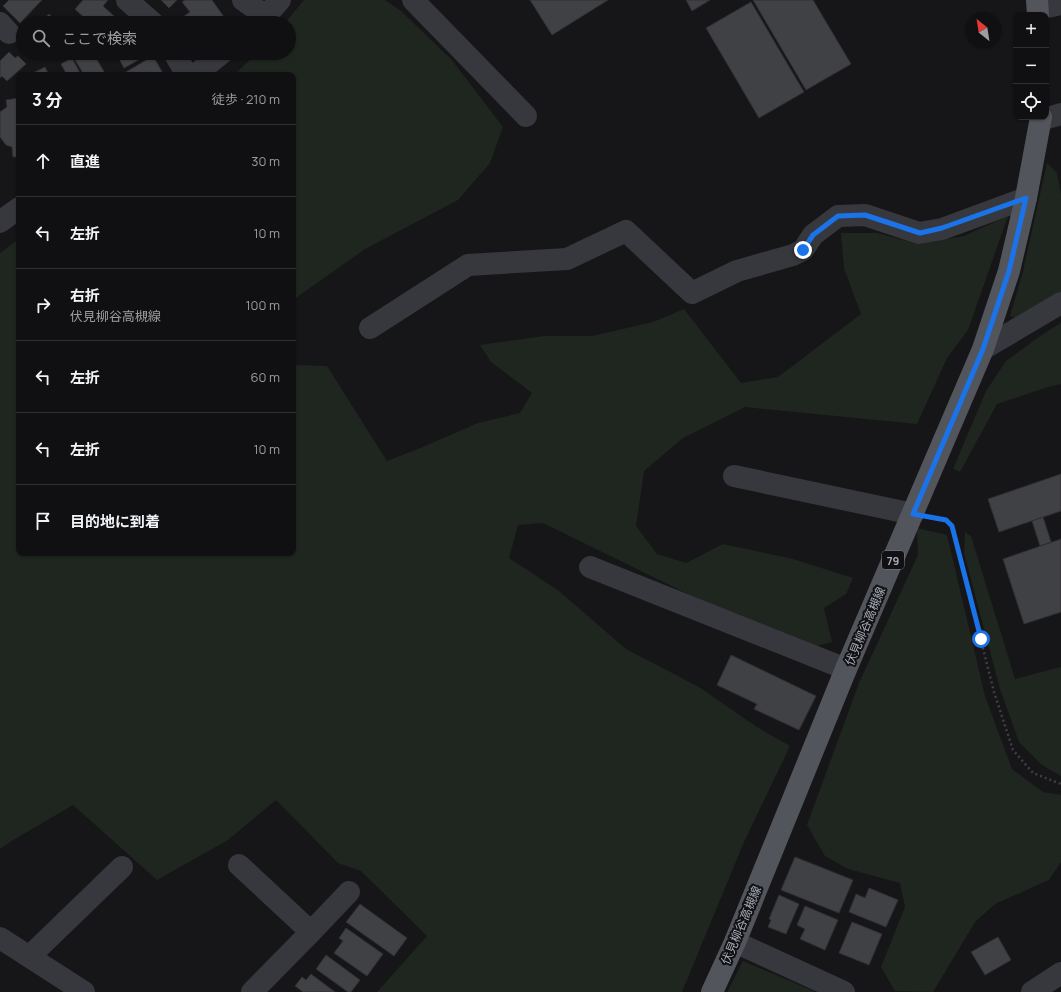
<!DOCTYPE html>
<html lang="ja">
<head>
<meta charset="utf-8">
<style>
	:root { --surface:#101012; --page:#1e1e20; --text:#f1f3f6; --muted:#9c9d9f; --line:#303032 }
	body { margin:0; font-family:Manrope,"Noto Sans JP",sans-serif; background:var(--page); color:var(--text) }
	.controls { position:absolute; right:12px; top:12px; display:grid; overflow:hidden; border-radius:8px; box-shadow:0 1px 3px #0004 }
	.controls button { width:36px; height:36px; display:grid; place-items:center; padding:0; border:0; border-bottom:1px solid var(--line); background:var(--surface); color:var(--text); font:20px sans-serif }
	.compass { position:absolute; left:965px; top:12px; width:36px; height:36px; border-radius:50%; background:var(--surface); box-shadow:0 1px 3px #0004; rotate:330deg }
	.stop { position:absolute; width:12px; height:12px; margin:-9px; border:3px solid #1a73e8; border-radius:50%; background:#fff }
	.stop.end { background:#1a73e8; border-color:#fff; box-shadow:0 1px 4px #0008 }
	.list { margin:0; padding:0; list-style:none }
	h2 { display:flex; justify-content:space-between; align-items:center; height:52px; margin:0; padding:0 16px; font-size:17px }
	h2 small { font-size:13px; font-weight:400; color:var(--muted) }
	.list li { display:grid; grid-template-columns:26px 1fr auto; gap:12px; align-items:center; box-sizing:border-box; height:72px; padding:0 16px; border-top:1px solid var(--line) }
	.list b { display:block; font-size:15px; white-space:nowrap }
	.list p { margin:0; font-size:13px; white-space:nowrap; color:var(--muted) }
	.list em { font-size:13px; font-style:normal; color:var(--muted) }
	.icon { flex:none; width:22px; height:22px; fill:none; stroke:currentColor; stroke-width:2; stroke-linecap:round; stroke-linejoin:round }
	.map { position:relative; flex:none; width:1061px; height:992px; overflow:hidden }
	.search { position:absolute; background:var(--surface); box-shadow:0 1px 3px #0004; left:16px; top:16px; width:280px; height:44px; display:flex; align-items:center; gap:10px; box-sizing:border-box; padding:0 14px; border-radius:22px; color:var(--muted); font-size:15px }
	.panel { position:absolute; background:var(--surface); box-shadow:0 1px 3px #0004; left:16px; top:72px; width:280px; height:484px; border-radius:8px }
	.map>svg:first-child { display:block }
</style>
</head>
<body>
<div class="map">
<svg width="1061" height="992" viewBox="0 0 1061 992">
	<rect width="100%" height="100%" fill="#161618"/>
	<path fill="#1e261f" d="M 304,0 L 385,0 L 401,11 L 451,59 L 503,127 L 490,163 L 458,200 L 365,249 L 293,300 L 293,75 L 234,75 L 257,53 L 289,53 L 289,23 L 285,23 Z
		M 1047,163 L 1057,173 L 1061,194 L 1061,293 L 1019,319 L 1010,316 L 1023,271 Z
		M 1008,216 L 968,330 L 947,358 L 917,424 L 745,407 L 683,438 L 644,471 L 636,526 L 657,554 L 686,563 L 723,544 L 793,559 L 853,578 L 846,594 L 824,608 L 832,642 L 817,646 L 692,596 L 543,523 L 518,525 L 509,558 L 559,591 L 626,649 L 699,687 L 757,727 L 790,746 L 744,842 L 682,992 L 377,992 L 427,936 L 361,871 L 338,863 L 276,800 L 228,840 L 157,880 L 73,805 L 10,842 L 0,849 L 0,253 L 19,239 L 19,553 L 293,553 L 293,365 L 327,366 L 387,461 L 418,449 L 478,423 L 520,413 L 532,393 L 491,362 L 480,345 L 544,336 L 592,336 L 653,322 L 684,309 L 741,383 L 778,377 L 861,314 L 844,268 L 841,233 L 877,233 L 918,244 L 964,236 Z
		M 1061,323 L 1061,384 L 1048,387 L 997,404 L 960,472 L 953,469 L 986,391 L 1006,361 L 1043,334 Z
		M 917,528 L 947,535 L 985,696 L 1012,769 L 1043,792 L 1061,795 L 1061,862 L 1049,880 L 995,904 L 975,922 L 933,992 L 895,991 L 881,967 L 905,907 L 900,883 L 848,869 L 825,856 L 807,825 L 859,683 L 918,555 Z
		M 965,532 L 971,536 L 1015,679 L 1061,667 L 1061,776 L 1042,765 L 1019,742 L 1000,689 L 964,553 Z
		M 743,961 L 816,992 L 727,992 Z"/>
	<path fill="#404145" stroke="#303034" d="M 9,0 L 42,0 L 20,23 L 3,6 Z
		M 83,0 L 108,0 L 103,6 L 116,18 L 111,23 L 90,23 L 75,9 Z
		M 161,0 L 177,0 L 169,8 Z
		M 185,0 L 212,0 L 224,17 L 215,23 L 177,23 L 176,22 L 190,12 L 182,2 Z
		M 530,0 L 608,0 L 552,35 Z
		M 686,0 L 710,0 L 692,11 Z
		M 753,0 L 813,0 L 851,64 L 806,90 Z
		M 751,2 L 804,92 L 759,118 L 706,28 Z
		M 49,14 L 58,23 L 40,23 L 41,21 Z
		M 9,52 L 15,58 L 18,56 L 26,64 L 7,81 L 2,76 L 0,78 L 0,61 Z
		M 83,53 L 93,53 L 106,75 L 84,75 L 74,58 Z
		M 116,53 L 151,53 L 124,68 Z
		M 153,56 L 164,75 L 128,75 L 126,72 Z
		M 72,58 L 81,75 L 67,75 L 61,64 Z
		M 45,67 L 49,75 L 34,75 L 33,73 Z
		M 19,98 L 19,157 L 13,157 L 12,147 L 6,145 L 0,137 L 0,112 L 7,107 L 6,100 Z
		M 1061,474 L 1061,511 L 999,532 L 988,499 Z
		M 1043,517 L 1051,542 L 1040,546 L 1032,521 Z
		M 1061,539 L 1061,612 L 1024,624 L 1003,559 Z
		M 731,655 L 816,696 L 799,730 L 754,709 L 757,704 L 717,685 Z
		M 795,857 L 853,880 L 839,913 L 781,890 Z
		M 869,888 L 898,900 L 886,927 L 849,912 L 856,894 L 865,898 Z
		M 779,895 L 799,904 L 786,934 L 768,927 L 771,920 L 769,919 Z
		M 360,904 L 407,938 L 394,956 L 346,922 Z
		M 805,906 L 838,920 L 825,950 L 800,939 L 805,929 L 797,925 Z
		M 852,922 L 882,934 L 869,965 L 839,953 Z
		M 346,928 L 383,954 L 367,976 L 334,953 L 343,941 L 339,938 Z
		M 998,937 L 1011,960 L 985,975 L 971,952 Z
		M 326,955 L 360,980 L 351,992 L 348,992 L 316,969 Z
		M 311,974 L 335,992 L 303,992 L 295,986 L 302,977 L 306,980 Z"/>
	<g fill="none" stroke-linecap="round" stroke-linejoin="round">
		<path stroke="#3d3f44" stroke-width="2.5" stroke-dasharray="2 3" stroke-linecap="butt" d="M 935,518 L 946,520 L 952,526 L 994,692 L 1013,750 L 1033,773 L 1061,784"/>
		<path stroke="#37383d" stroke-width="22" d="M 127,0 L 153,23
			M 243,0 L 266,16
			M 413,0 L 526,116
			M 1038,9 L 1061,4
			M 0,23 L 9,33
			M 258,23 L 266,16 L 280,0
			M 174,53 L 187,75
			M 195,75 L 222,53
			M 1041,120 L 1061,114
			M 0,222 L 19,208
			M 370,328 L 468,265 L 567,259 L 626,231 L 692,293 L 737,271 L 793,255 L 803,250 L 813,235 L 838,216 L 865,215 L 919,233 L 942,229 L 1026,198
			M 983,349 L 1061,303
			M 734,476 L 913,514
			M 590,567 L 846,669
			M 239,865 L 311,932
			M 0,938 L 84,992
			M 735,942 L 844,992
			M 30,956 L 122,867
			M 252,992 L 311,932 L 349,892
			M 1032,992 L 1061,973"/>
		<path stroke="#53555c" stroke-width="22" d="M 1037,0 L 1038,15
			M 712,992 L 735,942 L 846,669 L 983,349 L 1009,271 L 1026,198 L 1041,117"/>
	</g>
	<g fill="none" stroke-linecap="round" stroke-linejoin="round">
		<path stroke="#1a73e8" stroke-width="5" d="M 803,250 L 813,235 L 838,216 L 865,215 L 920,233 L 942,228 L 1026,198 L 1009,271 L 983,349 L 913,514 L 946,520 L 952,526 L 981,639"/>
	</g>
	<g text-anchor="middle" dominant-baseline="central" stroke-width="4" stroke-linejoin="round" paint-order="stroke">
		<rect fill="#111113" stroke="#7b7e86" stroke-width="1" x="882" y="551" width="22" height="18" rx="3"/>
		<g font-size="11" font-weight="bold" fill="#a8adb8">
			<text x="893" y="560">79</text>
		</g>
		<g font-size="12" fill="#a8adb8" stroke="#111113">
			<text transform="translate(865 626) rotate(-67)">伏見柳谷高槻線</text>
			<text transform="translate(741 925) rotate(-67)">伏見柳谷高槻線</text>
		</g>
	</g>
</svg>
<div class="controls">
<button>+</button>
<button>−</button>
<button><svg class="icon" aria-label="locate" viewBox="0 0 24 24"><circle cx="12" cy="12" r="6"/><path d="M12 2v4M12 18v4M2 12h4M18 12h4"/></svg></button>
</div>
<svg class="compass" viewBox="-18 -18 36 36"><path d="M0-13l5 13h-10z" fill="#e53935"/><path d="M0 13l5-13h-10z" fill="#9c9d9f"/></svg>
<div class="stop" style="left:981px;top:639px"></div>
<div class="stop end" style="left:803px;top:250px"></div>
<div class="search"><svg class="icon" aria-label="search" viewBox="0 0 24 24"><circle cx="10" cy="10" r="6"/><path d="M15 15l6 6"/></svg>ここで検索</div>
<section class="panel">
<h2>3 分<small>徒歩 · 210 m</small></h2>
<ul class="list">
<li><svg class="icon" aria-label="ahead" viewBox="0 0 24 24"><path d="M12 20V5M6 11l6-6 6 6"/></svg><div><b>直進</b></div><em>30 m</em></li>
<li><svg class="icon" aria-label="left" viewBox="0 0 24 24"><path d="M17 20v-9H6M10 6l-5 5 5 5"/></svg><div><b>左折</b></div><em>10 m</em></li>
<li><svg class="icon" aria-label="right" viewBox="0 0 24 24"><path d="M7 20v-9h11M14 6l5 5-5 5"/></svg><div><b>右折</b><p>伏見柳谷高槻線</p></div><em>100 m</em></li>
<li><svg class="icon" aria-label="left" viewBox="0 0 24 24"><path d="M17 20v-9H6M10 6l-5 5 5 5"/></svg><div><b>左折</b></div><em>60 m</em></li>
<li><svg class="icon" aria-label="left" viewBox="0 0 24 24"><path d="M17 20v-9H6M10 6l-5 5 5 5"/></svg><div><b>左折</b></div><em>10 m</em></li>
<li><svg class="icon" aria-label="arrive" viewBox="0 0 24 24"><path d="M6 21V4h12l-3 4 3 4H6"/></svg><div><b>目的地に到着</b></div></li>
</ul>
</section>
</div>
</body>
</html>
